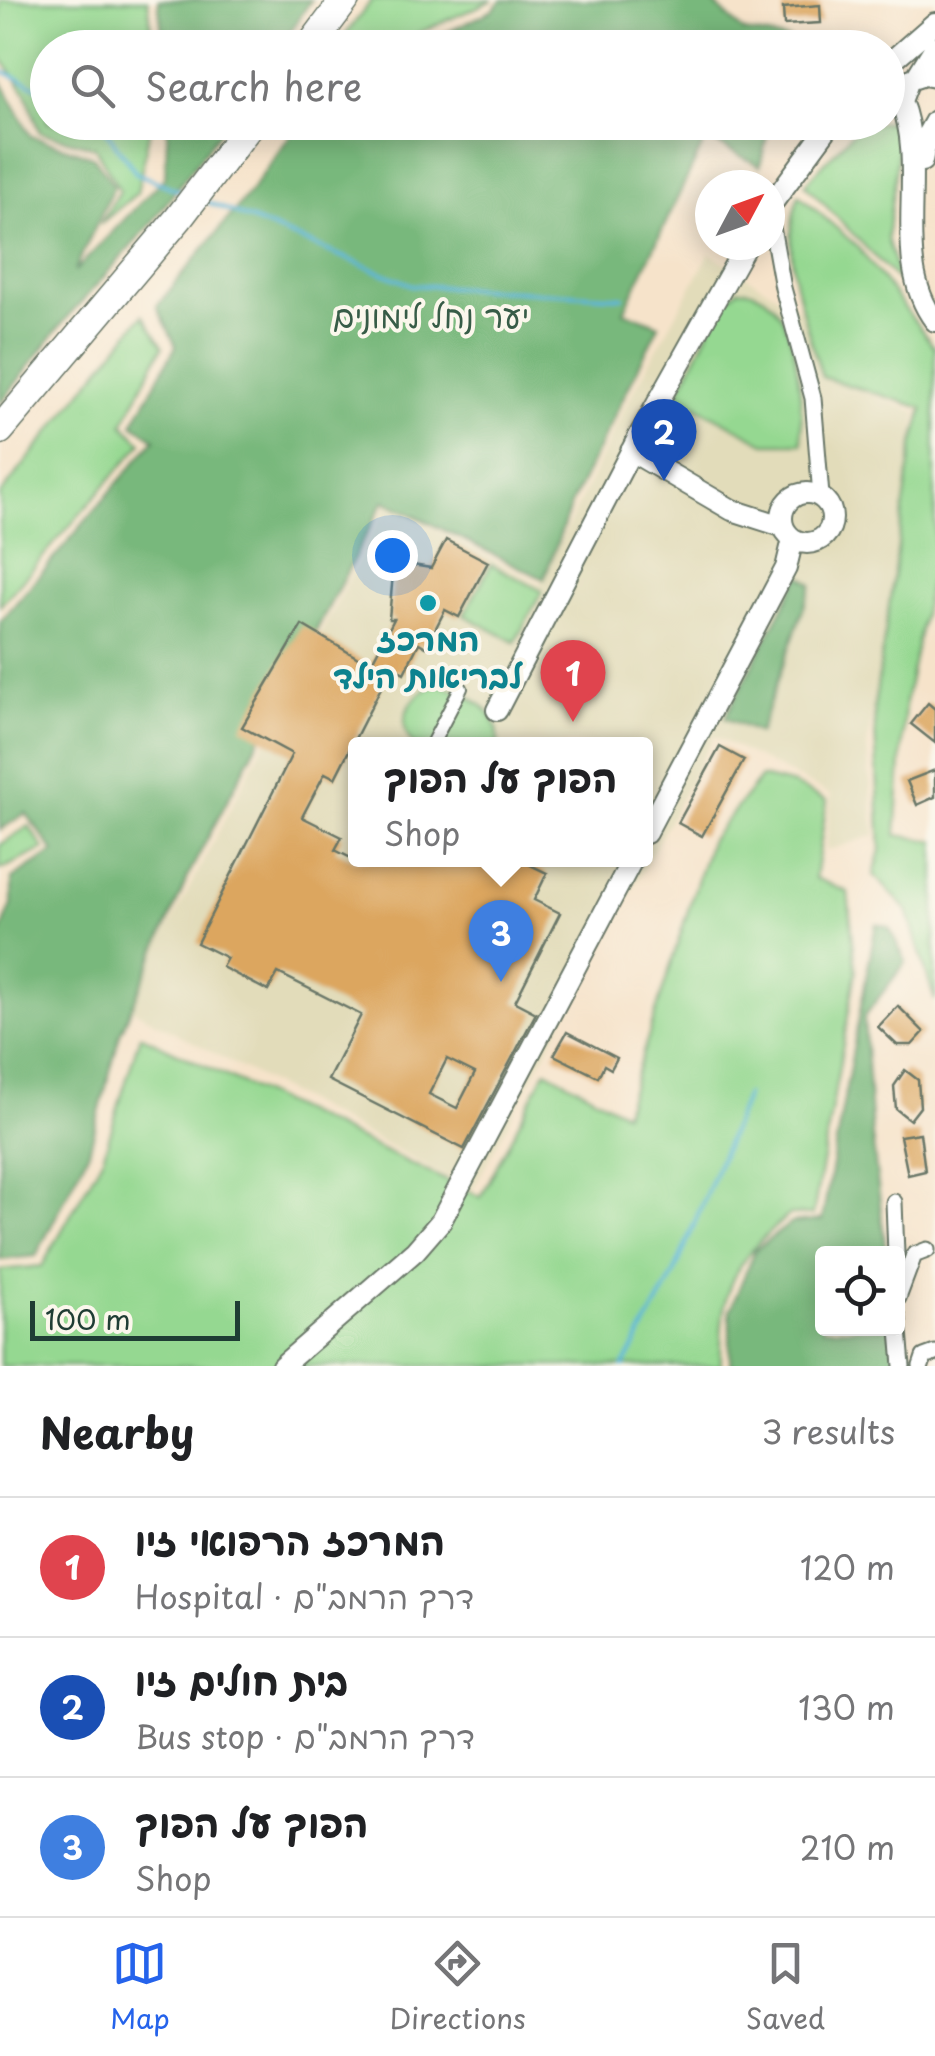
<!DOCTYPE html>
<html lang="en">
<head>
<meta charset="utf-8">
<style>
	:root { --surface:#fff; --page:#f2f2f2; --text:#202124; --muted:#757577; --line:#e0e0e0; --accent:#2563eb }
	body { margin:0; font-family:"Playpen Sans","Playpen Sans Hebrew",sans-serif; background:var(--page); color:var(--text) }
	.controls { position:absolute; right:30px; bottom:30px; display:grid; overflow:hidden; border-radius:10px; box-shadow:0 5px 25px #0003 }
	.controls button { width:90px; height:90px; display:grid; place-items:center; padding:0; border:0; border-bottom:2px solid var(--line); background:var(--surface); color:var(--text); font:50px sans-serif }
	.compass { position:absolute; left:695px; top:170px; width:90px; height:90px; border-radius:50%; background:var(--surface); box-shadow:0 5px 25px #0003; rotate:49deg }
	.scale { position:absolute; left:30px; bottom:25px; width:210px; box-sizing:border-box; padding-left:10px; border:5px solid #1f3d34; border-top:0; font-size:28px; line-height:35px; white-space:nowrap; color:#1f3d34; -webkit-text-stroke:8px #fbf7ec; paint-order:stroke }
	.you { position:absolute; left:392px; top:555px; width:35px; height:35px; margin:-25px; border:8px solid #fff; border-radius:50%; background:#1a73e8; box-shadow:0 0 0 15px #1a73e833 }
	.badge { display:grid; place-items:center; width:65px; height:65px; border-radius:50%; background:var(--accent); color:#fff; font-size:32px; font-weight:700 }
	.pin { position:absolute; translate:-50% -82px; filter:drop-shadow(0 2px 5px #0008) }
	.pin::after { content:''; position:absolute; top:52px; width:35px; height:30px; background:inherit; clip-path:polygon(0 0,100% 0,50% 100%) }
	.popup { position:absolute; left:348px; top:737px; width:305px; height:130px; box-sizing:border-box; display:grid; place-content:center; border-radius:10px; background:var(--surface); filter:drop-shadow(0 2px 8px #0005); font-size:32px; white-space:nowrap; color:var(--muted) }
	.popup b { font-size:38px; color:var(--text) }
	.popup::after { content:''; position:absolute; left:50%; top:100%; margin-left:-20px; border:20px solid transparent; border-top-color:var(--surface) }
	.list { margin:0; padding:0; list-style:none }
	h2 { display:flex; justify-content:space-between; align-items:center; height:130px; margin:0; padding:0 40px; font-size:42px }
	h2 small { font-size:32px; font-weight:400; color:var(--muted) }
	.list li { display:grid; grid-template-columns:65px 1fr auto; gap:30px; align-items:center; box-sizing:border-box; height:140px; padding:0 40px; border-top:2px solid var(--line) }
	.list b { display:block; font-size:38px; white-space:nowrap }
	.list p { margin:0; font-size:32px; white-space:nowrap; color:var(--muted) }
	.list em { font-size:32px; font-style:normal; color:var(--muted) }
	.icon { flex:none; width:55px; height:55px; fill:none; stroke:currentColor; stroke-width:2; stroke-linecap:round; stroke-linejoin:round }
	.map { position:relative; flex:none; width:935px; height:1366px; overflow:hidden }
	.search { position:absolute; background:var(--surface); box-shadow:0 5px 25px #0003; left:30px; right:30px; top:30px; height:110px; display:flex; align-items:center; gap:25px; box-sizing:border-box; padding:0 35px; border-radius:55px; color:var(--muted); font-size:38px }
	.sheet { height:550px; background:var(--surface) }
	nav { display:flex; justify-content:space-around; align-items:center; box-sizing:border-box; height:140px; border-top:2px solid var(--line); background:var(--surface); font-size:28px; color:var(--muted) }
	nav a { display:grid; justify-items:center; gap:5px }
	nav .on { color:var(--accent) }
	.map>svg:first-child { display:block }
</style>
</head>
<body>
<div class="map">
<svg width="935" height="1366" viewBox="0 0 935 1366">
	<rect width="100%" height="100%" fill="#fbf7ec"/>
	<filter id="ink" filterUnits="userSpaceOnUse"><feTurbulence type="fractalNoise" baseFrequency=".01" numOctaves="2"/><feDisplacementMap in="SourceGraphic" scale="20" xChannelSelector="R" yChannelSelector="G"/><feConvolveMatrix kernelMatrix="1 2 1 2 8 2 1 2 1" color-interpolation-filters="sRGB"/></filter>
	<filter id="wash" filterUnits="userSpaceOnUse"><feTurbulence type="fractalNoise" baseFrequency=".0048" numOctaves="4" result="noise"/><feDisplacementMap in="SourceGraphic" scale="40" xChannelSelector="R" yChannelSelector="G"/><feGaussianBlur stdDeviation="2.25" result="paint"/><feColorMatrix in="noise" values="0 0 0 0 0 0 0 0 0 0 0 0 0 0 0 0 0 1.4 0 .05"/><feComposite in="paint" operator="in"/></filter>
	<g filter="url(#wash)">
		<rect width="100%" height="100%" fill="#f6e3ca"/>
		<path fill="#e2dcba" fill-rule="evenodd" d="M 710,253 L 803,312 L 822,377 L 917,412 L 867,747 L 875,835 L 826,851 L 831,795 L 714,736 L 472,1191 L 128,1007 L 387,504 L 540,584 L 626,405 ZM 356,744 L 646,744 L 646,860 L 356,860 Z"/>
		<path fill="#95d891" stroke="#5a8a62" stroke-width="2.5" d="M 0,0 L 148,0 L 153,47 L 48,48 L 48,122 L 151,123 L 137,193 L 100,224 L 120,191 L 95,147 L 40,132 L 26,93 L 0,56 Z
			M 372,0 L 493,0 L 418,33 L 400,47 L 336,47 Z
			M 888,118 L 901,127 L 887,238 L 900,283 L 805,184 L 860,125 L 888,122 Z
			M 799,195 L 858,247 L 935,348 L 935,556 L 905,703 L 896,835 L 935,841 L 935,1001 L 907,910 L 874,875 L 881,850 L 874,708 L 912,450 L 923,408 L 822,377 C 806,321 777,252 799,195 Z
			M 739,289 C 801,290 801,398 802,443 L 765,443 L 677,396 L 722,304 Z
			M 143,315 L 163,346 L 123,424 L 142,443 L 0,606 L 0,495 Z
			M 491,564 L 542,591 L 515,642 L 464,615 Z
			M 439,684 C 469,694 501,710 498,744 L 413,744 C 393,720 413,691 439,684 Z
			M 761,777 L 794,785 L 827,801 L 815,878 L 848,892 L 856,971 L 813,1215 L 789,1215 C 729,1265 720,1289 721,1366 L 0,1366 L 0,1270 L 42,1266 L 103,1157 L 140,1035 L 481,1197 L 546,1070 L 624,1113 L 710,841 Z
			M 29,826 L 44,849 L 0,870 L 0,845 Z"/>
		<path fill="#78b87b" stroke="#4c7a58" stroke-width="2.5" d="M 158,0 L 311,0 L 280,48 L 164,47 Z
			M 501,0 L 710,0 L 744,32 L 790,40 L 788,48 L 417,47 L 493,10 Z
			M 0,79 L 31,136 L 94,157 L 114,186 L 74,272 L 165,177 L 168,123 L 226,123 L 150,225 L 60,326 L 0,404 Z
			M 320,122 L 770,123 L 760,166 L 706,138 L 624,311 L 659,325 L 572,502 L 544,579 L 384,501 L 190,872 L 120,1034 L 89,1151 L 36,1256 L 0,1260 L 0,934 L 12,905 L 12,879 L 54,852 L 26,813 L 0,830 L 0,622 L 155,439 L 133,424 L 176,346 L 157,306 L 250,192 L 299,123 L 311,130 Z
			M 800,575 L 812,584 L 759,733 L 725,718 Z
			M 876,924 L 889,927 L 906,962 L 864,1017 L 872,1136 L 886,1253 L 822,1254 L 822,1328 L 893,1329 L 896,1366 L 730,1366 L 730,1310 L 755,1250 L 791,1223 L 822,1220 Z"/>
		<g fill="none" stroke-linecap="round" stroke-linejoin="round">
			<path stroke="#5db7da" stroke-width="4" d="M 0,70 L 48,92
				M 100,122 L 136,173 L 182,192
				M 205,201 L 412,285 L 623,297
				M 624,1366 L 674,1274 L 746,1095"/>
		</g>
		<g id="blocks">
			<path fill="#dca65e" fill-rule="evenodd" d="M 820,5 L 821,23 L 784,25 L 783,8 Z
				M 446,540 L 488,562 L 459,617 L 445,610 L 426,647 L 419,643 L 404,673 L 399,670 L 387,676 L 335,778 L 325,773 L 302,817 L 342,837 L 335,850 L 355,860 L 520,860 L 547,873 L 534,900 L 560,913 L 515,1002 L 536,1013 L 464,1149 L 328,1080 L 361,1015 L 278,973 L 268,991 L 222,967 L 227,958 L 197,943 L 292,754 L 242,727 L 302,625 L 370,665 L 394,619 L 389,619 L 394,562 L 431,568 ZM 447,1059 L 475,1073 L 457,1108 L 429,1094 Z
				M 928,703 L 935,709 L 935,743 L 911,724 Z
				M 720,747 L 744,760 L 702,836 L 678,823 Z
				M 935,770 L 935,797 L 917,805 L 907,781 Z
				M 898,1006 L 924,1032 L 912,1045 L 897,1045 L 878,1027 Z
				M 567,1032 L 617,1058 L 611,1069 L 604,1065 L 598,1077 L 554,1055 Z
				M 905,1070 L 918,1080 L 920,1107 L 910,1120 L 896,1109 L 894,1086 Z
				M 920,1133 L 925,1171 L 908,1175 L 900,1136 Z"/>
		</g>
	</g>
	<g filter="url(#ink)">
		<use href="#blocks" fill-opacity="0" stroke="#6a7768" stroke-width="2.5"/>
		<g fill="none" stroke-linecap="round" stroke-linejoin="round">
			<defs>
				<path id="pedestrian" d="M 432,744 L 461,688"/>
				<path id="minor" d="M 770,216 L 783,288 L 813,398 L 821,496
					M 894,1202 L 896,1254
					M 898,1298 L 914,1255 L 927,1250
					M 898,1318 L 902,1366
					M 921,1366 L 924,1357 L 935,1353"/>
				<path id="tertiary" d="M 888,64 L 935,23
					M 917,76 L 935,47
					M 935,77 L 924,75 L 909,80 L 901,101 C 929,170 889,261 935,321
					M 922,161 L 927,135 L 935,121
					M 770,206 L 832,122
					M 631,451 L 732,510 L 782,526
					M782 518a25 25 0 1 1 50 0a25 25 0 1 1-50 0Z
					M 497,710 L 638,438 L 746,245
					M 646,833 L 786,568 L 793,539
					M 282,1366 L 415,1251 L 441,1221 L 632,860"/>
				<path id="trunk" d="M 309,48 L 345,0
					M 0,430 L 178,219 L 252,122"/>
			</defs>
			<use href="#pedestrian" stroke="#6a7768" stroke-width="16"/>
			<use href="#minor" stroke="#6a7768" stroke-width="19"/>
			<use href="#tertiary" stroke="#6a7768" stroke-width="24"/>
			<use href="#trunk" stroke="#6a7768" stroke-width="31"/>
			<use href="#pedestrian" stroke="#fff" stroke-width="12"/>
			<use href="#minor" stroke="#fff" stroke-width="15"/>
			<use href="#tertiary" stroke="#fff" stroke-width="20"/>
			<use href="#trunk" stroke="#fff" stroke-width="28"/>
		</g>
	</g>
	<circle fill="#0f9aa8" stroke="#fbf7ec" stroke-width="4" cx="428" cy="603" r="10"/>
	<g text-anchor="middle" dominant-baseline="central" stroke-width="8" stroke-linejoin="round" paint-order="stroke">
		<g font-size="32" fill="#375c47" stroke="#fbf7ec">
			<text x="431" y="315">יער נחל לימונים</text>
		</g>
		<g font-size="32" font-weight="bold" fill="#0d838f" stroke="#fbf7ec">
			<text x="428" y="638">המרכז<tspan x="428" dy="37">לבריאות הילד</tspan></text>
		</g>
	</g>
</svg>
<div class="controls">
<button><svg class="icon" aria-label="locate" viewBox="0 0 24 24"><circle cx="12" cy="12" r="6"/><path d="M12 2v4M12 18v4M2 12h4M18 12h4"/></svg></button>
</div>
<svg class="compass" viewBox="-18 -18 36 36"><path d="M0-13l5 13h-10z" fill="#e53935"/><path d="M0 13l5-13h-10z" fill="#757577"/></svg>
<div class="scale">100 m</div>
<div class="you"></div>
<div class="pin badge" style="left:573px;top:722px;background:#e0444e">1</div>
<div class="pin badge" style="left:664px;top:481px;background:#1a4fb4">2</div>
<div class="pin badge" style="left:501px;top:982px;background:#3f7fe0">3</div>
<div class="popup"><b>הפוך על הפוך</b>Shop</div>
<div class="search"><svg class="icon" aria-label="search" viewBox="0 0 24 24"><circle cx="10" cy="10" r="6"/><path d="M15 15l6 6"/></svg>Search here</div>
</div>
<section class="sheet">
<h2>Nearby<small>3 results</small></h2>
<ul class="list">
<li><span class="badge" style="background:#e0444e">1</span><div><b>המרכז הרפואי זיו</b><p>Hospital · דרך הרמב&quot;ם</p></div><em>120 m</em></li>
<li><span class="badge" style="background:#1a4fb4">2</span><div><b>בית חולים זיו</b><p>Bus stop · דרך הרמב&quot;ם</p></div><em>130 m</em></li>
<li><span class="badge" style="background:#3f7fe0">3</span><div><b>הפוך על הפוך</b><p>Shop</p></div><em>210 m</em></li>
</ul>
</section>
<nav>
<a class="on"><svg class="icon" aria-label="map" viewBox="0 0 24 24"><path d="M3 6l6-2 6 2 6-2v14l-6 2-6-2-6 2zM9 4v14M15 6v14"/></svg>Map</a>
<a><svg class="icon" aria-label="directions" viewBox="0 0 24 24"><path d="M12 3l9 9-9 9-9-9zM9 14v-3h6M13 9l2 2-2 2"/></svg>Directions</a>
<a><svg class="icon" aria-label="saved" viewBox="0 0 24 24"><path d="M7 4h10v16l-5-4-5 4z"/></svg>Saved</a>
</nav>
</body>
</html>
